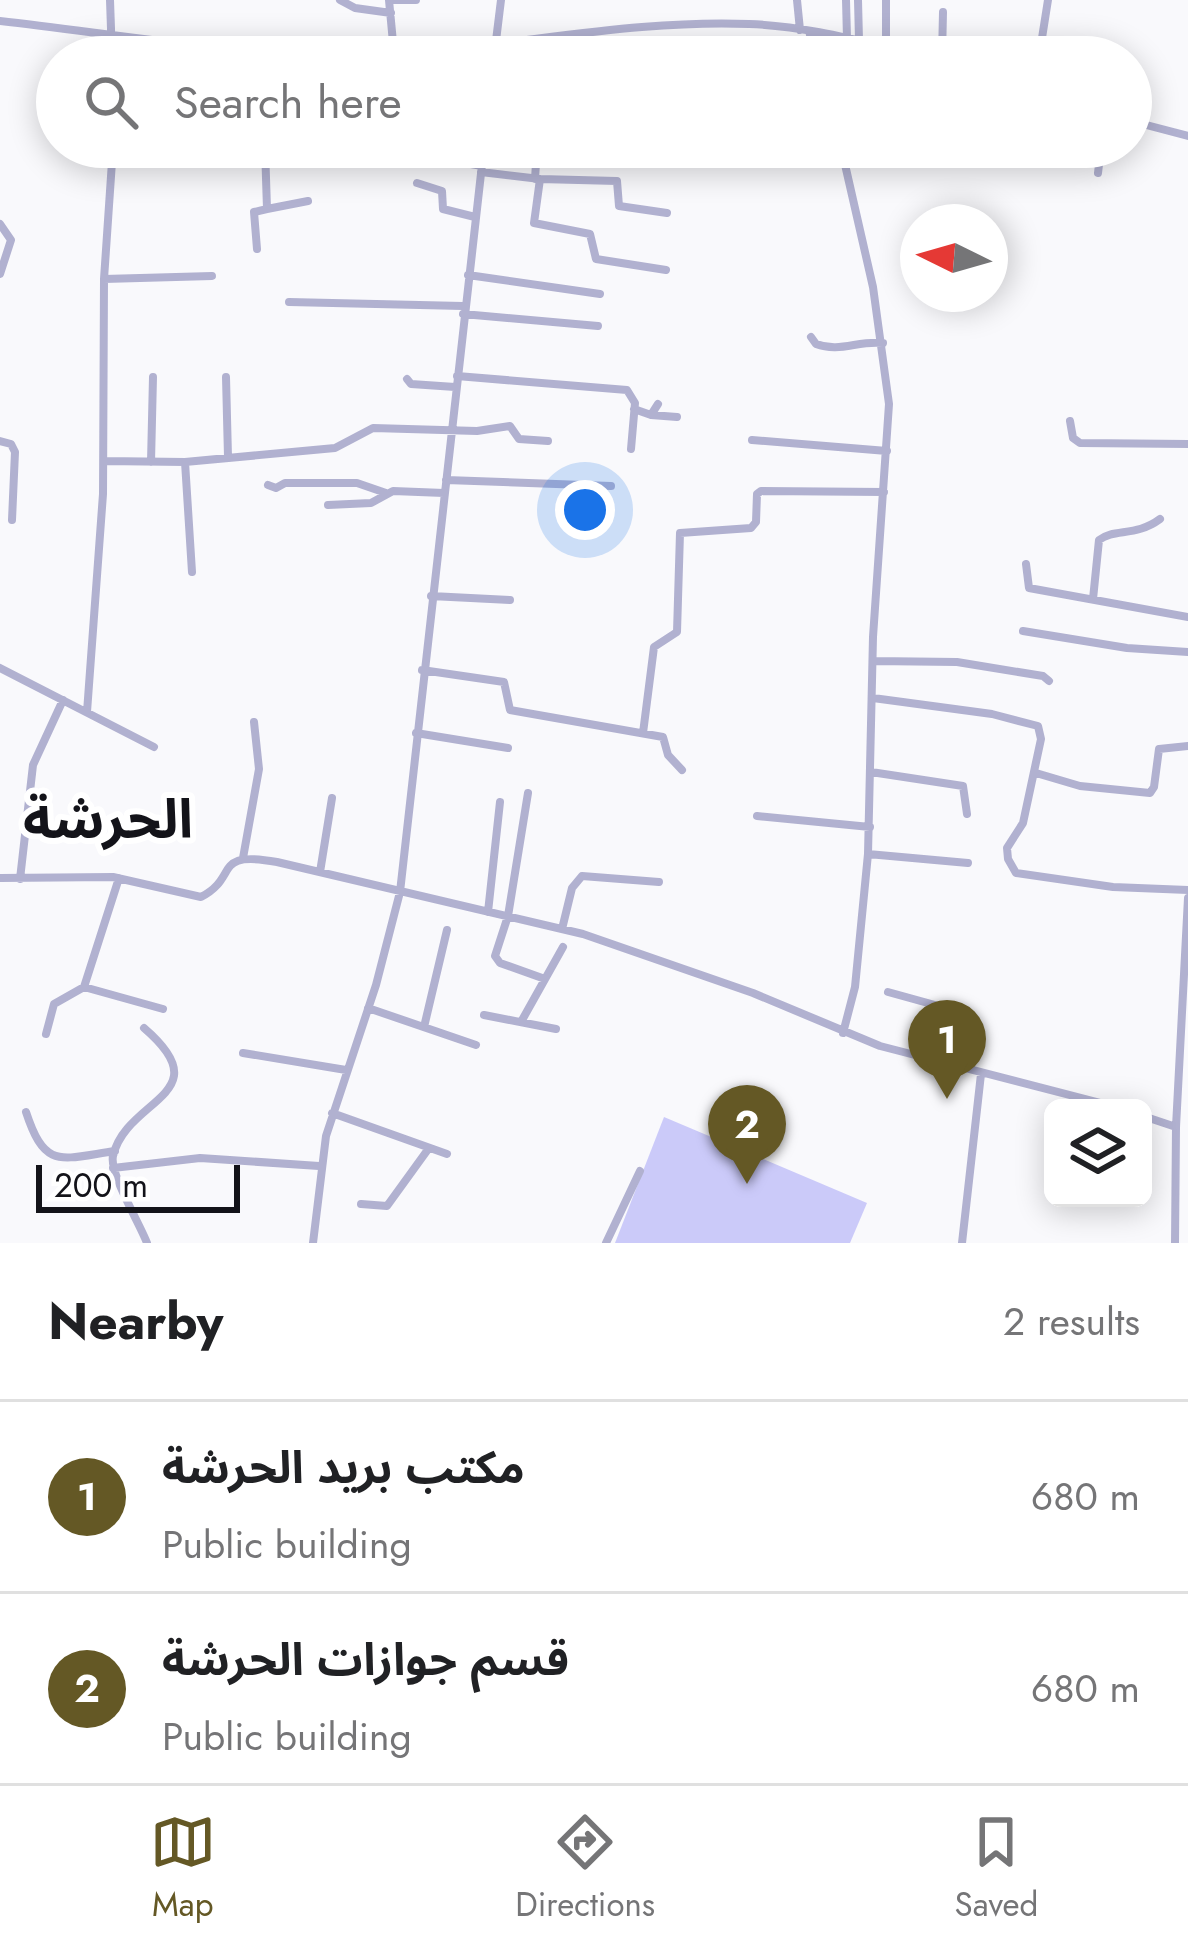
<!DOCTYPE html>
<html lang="en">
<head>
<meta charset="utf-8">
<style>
	:root { --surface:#fff; --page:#f6f6f6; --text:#202124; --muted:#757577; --line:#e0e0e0; --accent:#645825 }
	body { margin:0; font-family:Jost,"Noto Sans Arabic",sans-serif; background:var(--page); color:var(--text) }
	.controls { position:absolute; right:36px; bottom:36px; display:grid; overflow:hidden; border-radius:18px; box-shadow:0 6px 30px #0003 }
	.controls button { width:108px; height:108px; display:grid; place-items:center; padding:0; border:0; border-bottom:3px solid var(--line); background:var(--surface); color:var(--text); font:60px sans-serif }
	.compass { position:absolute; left:900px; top:204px; width:108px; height:108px; border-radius:50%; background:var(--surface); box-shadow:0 6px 30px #0003; rotate:275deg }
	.scale { position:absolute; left:36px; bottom:30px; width:204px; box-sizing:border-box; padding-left:12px; border:6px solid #131319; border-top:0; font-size:33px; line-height:42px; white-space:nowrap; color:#131319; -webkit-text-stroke:9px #fff; paint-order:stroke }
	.you { position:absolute; left:585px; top:510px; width:42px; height:42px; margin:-30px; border:9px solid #fff; border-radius:50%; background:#1a73e8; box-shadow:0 0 0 18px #1a73e833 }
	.badge { display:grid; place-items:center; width:78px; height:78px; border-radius:50%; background:var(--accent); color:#fff; font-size:39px; font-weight:700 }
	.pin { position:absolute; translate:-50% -99px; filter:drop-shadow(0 3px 6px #0008) }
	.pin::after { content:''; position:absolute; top:63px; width:42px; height:36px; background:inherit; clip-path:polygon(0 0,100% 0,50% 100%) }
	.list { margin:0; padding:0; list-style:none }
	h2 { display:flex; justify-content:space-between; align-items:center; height:156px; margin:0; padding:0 48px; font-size:51px }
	h2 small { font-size:39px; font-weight:400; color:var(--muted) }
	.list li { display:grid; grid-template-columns:78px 1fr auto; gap:36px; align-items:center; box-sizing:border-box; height:192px; padding:0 48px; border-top:3px solid var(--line) }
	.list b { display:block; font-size:45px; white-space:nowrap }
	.list p { margin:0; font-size:39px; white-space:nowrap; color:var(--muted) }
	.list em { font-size:39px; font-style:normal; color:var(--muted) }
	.icon { flex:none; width:66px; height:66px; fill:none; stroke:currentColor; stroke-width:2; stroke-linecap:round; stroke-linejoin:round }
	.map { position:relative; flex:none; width:1188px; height:1243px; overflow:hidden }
	.search { position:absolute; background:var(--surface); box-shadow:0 6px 30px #0003; left:36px; right:36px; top:36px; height:132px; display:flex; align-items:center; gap:30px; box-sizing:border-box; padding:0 42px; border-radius:66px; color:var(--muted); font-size:45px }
	.sheet { height:540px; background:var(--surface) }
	nav { display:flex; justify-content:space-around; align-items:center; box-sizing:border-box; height:168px; border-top:3px solid var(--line); background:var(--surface); font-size:33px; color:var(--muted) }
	nav a { display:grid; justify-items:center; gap:6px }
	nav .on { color:var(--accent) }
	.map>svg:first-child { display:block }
</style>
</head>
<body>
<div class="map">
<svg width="1188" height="1243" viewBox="0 0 1188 1243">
	<rect width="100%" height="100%" fill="#f9f9fc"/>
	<path fill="#cbcaf9" d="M 664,1117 L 867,1203 L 850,1243 L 615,1243 Z"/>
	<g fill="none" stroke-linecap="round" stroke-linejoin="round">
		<path stroke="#b1b1d0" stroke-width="8" d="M 110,0 L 112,57
			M 340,0 L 355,8 L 391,13
			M 389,0 L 394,53
			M 389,0 L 416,0
			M 797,0 L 800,30
			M 846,0 L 847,38
			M 858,0 L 859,40
			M 0,21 C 125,35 248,58 374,54 C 499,50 624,19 749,24 C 810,26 870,44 929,57
			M 809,31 L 816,57
			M 562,37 L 565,57
			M 886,47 L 886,0
			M 494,57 L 501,0
			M 942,57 L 943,12
			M 1039,57 L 1048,0
			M 1131,121 L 1188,136
			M 841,147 L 873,287 L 889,404 L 873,637 L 868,854 L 855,987 L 843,1033
			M 426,156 L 482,166
			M 481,172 L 540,179 L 534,223 L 590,234 L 596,259 L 666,270
			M 1098,173 L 1101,147
			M 535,179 L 537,147
			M 540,179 L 617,181 L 619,206 L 667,213
			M 417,183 L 442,191 L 443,209 L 475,217
			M 267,209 L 308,201
			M 0,224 L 11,240 L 0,274
			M 257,249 L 254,212 L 267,209 L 265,147
			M 468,275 L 600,294
			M 104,279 L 212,276
			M 289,302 L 463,306
			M 463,314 L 598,326
			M 811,337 L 816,344 C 840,353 858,340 883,343
			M 457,376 L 627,390 L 635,403 L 631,449
			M 226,377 L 228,457
			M 407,379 L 411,384 L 455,387
			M 634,409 L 651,415 L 658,404
			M 651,415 L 677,417
			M 1070,421 L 1073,438 L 1080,443 L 1188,444
			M 752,440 L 887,451
			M 0,441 L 11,444 L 15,452 L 12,520
			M 104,461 L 185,462 L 335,448 L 373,428 L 477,431 L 510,426 L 519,439 L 548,441
			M 151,462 L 153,377
			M 185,462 L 192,572
			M 446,480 L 611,486
			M 268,485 L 276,488 L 285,483 L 357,483 L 386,493
			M 328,505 L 371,503 L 393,491 L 444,493
			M 1026,564 L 1029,588 L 1188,617
			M 431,596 L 510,600
			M 1093,599 L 1099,540 C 1114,528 1136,537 1160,519
			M 1023,631 L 1127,648 L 1188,652
			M 873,661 L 957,662 L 1043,676 L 1049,681
			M 0,668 L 154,747
			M 422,670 L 504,682 L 510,710 L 663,737 L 668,755 L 682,770
			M 873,698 L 992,714 L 1038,726 L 1041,739 L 1023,823 L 1007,848 L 1008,859 L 1016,873 L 1113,887 L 1188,890
			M 87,712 L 103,494 L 104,279 L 113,147
			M 416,733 L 508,748
			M 643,733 L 654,647 L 677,632 L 680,533 L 751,528 L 756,522 L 757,494 L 761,491 L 884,492
			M 871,772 L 963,786 L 967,814
			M 1036,773 L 1080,786 L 1150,793 L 1154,787 L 1159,749 L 1188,746
			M 528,793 L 508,916 L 495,956 L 500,963 L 545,979
			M 757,816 L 870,827
			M 868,854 L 968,863
			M 243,858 L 259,769 L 254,722
			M 320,872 L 332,798
			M 0,878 L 113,877 L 201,897 C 240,877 211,850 277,862 L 583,934 L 753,993 L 880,1046 L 1120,1108
			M 20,879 L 33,765 L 63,700
			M 488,912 L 500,802
			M 562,929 L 572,888 L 582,876 L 659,882
			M 84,987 L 119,878
			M 888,992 L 935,1005 L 935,1026 L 918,1058
			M 368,1008 L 476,1045
			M 484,1015 L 556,1029
			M 521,1022 L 563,947
			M 424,1027 L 447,930
			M 144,1028 C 222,1095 126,1098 113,1156 C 109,1173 140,1224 147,1243
			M 46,1034 L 54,1004 L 84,987 L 163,1009
			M 243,1053 L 346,1070
			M 26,1112 C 45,1170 60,1159 115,1151
			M 332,1113 L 447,1154
			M 1143,1116 L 1176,1127
			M 113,1168 L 200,1158 L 319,1166
			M 361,1204 L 387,1206 L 429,1148
			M 313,1243 L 326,1136 L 376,985 L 400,892 L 484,147
			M 606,1243 L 640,1171
			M 962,1243 L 981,1074
			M 1175,1243 L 1176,1127 L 1188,898"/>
	</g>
	<g text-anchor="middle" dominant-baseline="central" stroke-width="12" stroke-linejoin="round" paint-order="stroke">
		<g font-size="54" font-weight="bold" fill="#131319" stroke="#fff">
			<text x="108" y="819">الحرشة</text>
		</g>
	</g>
</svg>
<div class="controls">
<button><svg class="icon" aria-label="layers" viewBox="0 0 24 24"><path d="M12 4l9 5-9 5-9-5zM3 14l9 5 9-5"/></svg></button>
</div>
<svg class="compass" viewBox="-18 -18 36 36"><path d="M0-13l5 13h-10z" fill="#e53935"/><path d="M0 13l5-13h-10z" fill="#757577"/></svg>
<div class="scale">200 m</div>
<div class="you"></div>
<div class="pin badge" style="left:947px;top:1099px">1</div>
<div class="pin badge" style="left:747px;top:1184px">2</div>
<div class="search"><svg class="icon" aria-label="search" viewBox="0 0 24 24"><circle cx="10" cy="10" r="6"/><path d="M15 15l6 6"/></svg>Search here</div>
</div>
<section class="sheet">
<h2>Nearby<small>2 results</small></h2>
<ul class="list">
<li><span class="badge">1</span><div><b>مكتب بريد الحرشة</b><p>Public building</p></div><em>680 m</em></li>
<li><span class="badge">2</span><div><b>قسم جوازات الحرشة</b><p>Public building</p></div><em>680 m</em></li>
</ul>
</section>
<nav>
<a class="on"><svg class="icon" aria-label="map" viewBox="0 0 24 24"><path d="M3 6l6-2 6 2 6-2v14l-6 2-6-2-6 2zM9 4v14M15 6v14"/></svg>Map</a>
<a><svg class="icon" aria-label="directions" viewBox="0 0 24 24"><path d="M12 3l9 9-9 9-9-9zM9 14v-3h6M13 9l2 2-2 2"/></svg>Directions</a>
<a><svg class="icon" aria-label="saved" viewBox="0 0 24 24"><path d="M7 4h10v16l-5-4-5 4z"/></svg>Saved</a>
</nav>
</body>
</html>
